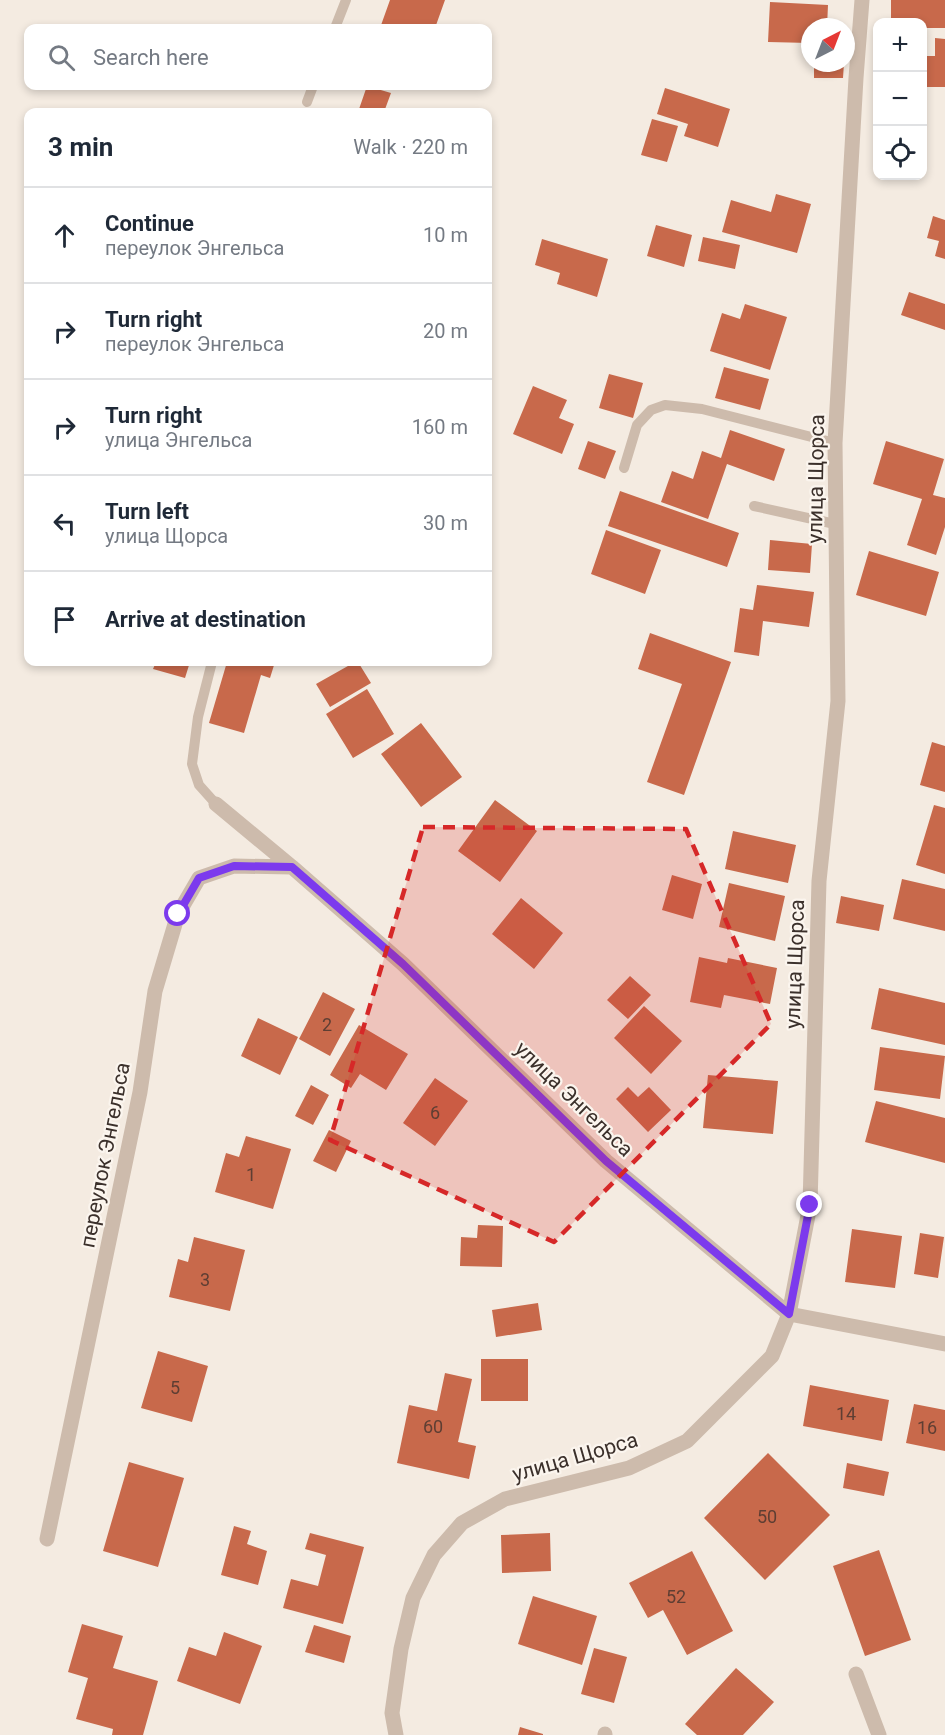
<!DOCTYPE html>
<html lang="en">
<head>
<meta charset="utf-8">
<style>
	:root { --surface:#fff; --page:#f6f6f7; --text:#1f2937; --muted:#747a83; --line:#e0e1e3 }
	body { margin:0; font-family:Roboto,sans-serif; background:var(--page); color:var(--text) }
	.controls { position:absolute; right:18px; top:18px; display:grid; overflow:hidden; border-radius:12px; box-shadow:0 3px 9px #0003 }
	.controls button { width:54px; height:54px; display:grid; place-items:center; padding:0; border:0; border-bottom:2px solid var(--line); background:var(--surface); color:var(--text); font:30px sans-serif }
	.compass { position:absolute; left:801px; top:18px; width:54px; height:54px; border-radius:50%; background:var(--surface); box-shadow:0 3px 9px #0003; rotate:42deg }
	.stop { position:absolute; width:18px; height:18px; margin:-14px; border:4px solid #7c3aed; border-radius:50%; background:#fff }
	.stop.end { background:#7c3aed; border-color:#fff; box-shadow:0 2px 6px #0008 }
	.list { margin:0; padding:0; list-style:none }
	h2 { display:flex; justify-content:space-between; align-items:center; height:78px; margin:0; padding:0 24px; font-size:26px }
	h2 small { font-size:20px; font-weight:400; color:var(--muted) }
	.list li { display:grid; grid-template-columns:39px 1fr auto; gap:18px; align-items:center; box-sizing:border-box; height:96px; padding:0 24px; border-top:2px solid var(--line) }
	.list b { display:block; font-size:22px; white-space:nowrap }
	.list p { margin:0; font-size:20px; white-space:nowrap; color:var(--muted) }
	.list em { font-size:20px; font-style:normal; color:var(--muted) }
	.icon { flex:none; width:33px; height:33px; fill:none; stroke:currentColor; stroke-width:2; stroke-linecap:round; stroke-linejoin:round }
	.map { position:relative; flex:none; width:945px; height:1735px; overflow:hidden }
	.search { position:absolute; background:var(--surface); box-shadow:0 3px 9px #0003; left:24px; top:24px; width:468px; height:66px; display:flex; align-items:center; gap:15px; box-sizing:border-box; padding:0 21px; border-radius:12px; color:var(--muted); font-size:22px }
	.panel { position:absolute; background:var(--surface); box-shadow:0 3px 9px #0003; left:24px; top:108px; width:468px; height:558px; border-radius:12px }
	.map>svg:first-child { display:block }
</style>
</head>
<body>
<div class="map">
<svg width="945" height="1735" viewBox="0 0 945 1735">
	<rect width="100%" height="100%" fill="#f4ebe1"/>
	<path fill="#c8694b" d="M 390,0 L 445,0 L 435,28 L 380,28 Z
		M 891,0 L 945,0 L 945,28 L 922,28 L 922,22 L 891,22 Z
		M 770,2 L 828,5 L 827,27 L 810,27 L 810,43 L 768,42 Z
		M 935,38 L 945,39 L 945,87 L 922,87 L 922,56 L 935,56 Z
		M 814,63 L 844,63 L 843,78 L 814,78 Z
		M 367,86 L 391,93 L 384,112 L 358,112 Z
		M 665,88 L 730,109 L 718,147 L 684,136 L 688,124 L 657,114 Z
		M 652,119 L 678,126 L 667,162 L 641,155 Z
		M 776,194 L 811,204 L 797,253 L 722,232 L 731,200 L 771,212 Z
		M 933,216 L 945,220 L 945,259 L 935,256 L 939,241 L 927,238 Z
		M 656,225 L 692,235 L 684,267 L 647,256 Z
		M 703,237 L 740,245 L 735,269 L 698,261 Z
		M 542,239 L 608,259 L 597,297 L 557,284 L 560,273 L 535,265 Z
		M 909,292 L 945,304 L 945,330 L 901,315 Z
		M 745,304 L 787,317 L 770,370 L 710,351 L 722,313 L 740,319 Z
		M 724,367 L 769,379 L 760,410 L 715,398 Z
		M 609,374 L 643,383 L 633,418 L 599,408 Z
		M 533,386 L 567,400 L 559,418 L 574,424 L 562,454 L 513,434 Z
		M 730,430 L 785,449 L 774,481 L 727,464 L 708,519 L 661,502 L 672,471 L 693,479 L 702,451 L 721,458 Z
		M 588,441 L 616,451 L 605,479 L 578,469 Z
		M 886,441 L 944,459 L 933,495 L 945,498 L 945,527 L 936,555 L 907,545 L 922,499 L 873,484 Z
		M 620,491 L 739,533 L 727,567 L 608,526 Z
		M 606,530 L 661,550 L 645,594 L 591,574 Z
		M 770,540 L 812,544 L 810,573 L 768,570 Z
		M 869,551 L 939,572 L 926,616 L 856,595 Z
		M 757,585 L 814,592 L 809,627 L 763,621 L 759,656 L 734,652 L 740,608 L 753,610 Z
		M 650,633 L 731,662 L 684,795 L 647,782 L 682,684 L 638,669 Z
		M 156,662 L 190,662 L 185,678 L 153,669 Z
		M 227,662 L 275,662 L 270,678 L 261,675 L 244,733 L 209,723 Z
		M 355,662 L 358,662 L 371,683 L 330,707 L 316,684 Z
		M 367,689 L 394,734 L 353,758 L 326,714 Z
		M 421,723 L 462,777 L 421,807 L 381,754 Z
		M 932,742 L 945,746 L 945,792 L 920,785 Z
		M 495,800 L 537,831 L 500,882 L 458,851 Z
		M 934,805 L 945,808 L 945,874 L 916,865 Z
		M 733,831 L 796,845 L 788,883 L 725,869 Z
		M 672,875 L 702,884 L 693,919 L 662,910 Z
		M 902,879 L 945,889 L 945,931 L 893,919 Z
		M 729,883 L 785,896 L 775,941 L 719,927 Z
		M 841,896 L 884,905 L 879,931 L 836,923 Z
		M 521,898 L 563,933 L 534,969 L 492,934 Z
		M 699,957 L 727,963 L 728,958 L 777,968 L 770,1004 L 724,995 L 721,1008 L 690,1002 Z
		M 630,976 L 651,995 L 628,1019 L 607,1000 Z
		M 879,988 L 945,1003 L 945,1045 L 871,1029 Z
		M 323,992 L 355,1009 L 330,1056 L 299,1039 Z
		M 644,1006 L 682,1041 L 651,1074 L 614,1038 Z
		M 258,1018 L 298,1037 L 280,1075 L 241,1056 Z
		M 359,1025 L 408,1054 L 386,1090 L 360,1074 L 351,1088 L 330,1075 Z
		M 880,1047 L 945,1056 L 940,1099 L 874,1090 Z
		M 708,1075 L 778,1081 L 773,1134 L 703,1128 Z
		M 435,1078 L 468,1101 L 435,1146 L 403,1123 Z
		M 311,1085 L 329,1095 L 313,1125 L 295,1116 Z
		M 628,1087 L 638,1097 L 649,1087 L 671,1110 L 648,1132 L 616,1099 Z
		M 876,1101 L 945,1118 L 945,1163 L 865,1142 Z
		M 329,1130 L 351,1141 L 336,1172 L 313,1161 Z
		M 246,1136 L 291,1149 L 273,1209 L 215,1192 L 226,1153 L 239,1157 Z
		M 478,1225 L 503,1226 L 502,1267 L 460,1266 L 461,1237 L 477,1238 Z
		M 852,1229 L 902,1236 L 895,1288 L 845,1282 Z
		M 920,1233 L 944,1237 L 938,1278 L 914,1274 Z
		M 194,1237 L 245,1250 L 230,1311 L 169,1297 L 178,1259 L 188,1262 Z
		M 538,1303 L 542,1330 L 496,1337 L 492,1310 Z
		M 158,1351 L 208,1366 L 192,1422 L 141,1408 Z
		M 481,1359 L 528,1359 L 528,1401 L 481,1401 Z
		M 445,1373 L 472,1379 L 458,1442 L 476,1446 L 469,1479 L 397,1463 L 409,1405 L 437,1411 Z
		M 810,1385 L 889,1400 L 882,1441 L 803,1426 Z
		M 914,1404 L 945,1410 L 945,1451 L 906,1443 Z
		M 768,1453 L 830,1515 L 765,1580 L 704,1518 Z
		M 129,1462 L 184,1478 L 158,1567 L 103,1551 Z
		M 847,1463 L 889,1472 L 884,1496 L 843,1488 Z
		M 234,1526 L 251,1531 L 247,1544 L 267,1551 L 258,1585 L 221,1575 Z
		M 310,1533 L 364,1547 L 343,1624 L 283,1608 L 291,1579 L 318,1586 L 326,1555 L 305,1549 Z
		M 550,1533 L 551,1571 L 502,1573 L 501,1535 Z
		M 879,1550 L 911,1640 L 865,1656 L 833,1566 Z
		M 692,1551 L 733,1631 L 687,1655 L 663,1610 L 648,1618 L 629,1583 Z
		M 533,1596 L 597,1616 L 582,1665 L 518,1644 Z
		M 82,1624 L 123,1636 L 113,1668 L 158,1681 L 143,1735 L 112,1735 L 113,1729 L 76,1719 L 88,1678 L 68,1672 Z
		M 314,1625 L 351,1636 L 344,1663 L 305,1652 Z
		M 224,1632 L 262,1646 L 240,1704 L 177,1681 L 189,1647 L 216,1656 Z
		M 594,1648 L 627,1657 L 614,1703 L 581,1694 Z
		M 736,1668 L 774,1702 L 743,1735 L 697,1735 L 685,1724 Z
		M 520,1727 L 543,1734 L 543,1735 L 518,1735 Z"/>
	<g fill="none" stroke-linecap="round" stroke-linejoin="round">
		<path stroke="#cdbbac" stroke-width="10" d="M 335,28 L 346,0
			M 307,102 L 313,86
			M 624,468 L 637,425 L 651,410 L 665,405 L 702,409 L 835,443
			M 754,506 L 835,524
			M 212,662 L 198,717 L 192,764 L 199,785 L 216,804"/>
		<path stroke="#cdbbac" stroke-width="15" d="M 216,804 L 292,867 L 403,964 L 606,1161 L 789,1314 L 945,1344
			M 47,1539 L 140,1092 L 155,991 L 178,914 L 199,878 L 234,866 L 292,867
			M 856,1674 L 879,1735
			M 396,1735 L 392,1713 L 401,1649 L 413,1598 L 434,1555 L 462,1523 L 505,1499 L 629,1468 L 687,1441 L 772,1356 L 789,1314 L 810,1205 L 819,881 L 838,701 L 835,443 L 856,78 L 862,0
			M 605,1735 L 605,1734"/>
	</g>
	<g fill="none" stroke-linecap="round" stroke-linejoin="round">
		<path stroke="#7c3aed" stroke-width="8" d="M 178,914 L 199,878 L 234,866 L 292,867 L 403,964 L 606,1161 L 789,1314 L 810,1205"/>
	</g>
	<path fill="#d62828" fill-opacity="0.2" stroke="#d62828" stroke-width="4.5" stroke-dasharray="12 8" stroke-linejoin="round" d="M 423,827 L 686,829 L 771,1024 L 554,1242 L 330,1140 Z"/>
	<g text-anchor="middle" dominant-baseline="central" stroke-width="4.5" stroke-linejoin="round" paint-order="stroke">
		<g font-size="18" fill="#5e3e33">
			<text x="327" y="1024">2</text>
			<text x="435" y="1112">6</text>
			<text x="251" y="1174">1</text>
			<text x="205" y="1279">3</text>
			<text x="175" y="1387">5</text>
			<text x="846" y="1413">14</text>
			<text x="433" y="1426">60</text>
			<text x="927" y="1427">16</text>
			<text x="767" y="1516">50</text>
			<text x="676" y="1596">52</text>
		</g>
		<g font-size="21" fill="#3b302b" stroke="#fbf5ee">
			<text transform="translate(816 479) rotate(-89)">улица Щорса</text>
			<text transform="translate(795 964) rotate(-88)">улица Щорса</text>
			<text transform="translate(574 1099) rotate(44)">улица Энгельса</text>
			<text transform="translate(105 1155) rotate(-79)">переулок Энгельса</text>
			<text transform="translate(575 1457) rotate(-16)">улица Щорса</text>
		</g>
	</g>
</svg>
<div class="controls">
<button>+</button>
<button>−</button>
<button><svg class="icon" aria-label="locate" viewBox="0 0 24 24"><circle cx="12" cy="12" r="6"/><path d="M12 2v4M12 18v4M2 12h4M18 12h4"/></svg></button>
</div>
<svg class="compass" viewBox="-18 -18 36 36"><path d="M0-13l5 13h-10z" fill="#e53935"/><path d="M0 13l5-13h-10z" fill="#747a83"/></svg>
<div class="stop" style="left:178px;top:914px"></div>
<div class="stop end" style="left:810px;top:1205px"></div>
<div class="search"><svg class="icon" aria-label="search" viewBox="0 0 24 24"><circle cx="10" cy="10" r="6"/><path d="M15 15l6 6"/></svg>Search here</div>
<section class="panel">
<h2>3 min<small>Walk · 220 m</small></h2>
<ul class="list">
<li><svg class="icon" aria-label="ahead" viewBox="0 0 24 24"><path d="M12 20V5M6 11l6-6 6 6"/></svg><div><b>Continue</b><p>переулок Энгельса</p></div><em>10 m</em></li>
<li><svg class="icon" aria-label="right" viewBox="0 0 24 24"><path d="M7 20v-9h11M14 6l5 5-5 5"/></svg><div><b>Turn right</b><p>переулок Энгельса</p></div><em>20 m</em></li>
<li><svg class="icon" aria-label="right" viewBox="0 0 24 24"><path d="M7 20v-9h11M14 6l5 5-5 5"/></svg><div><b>Turn right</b><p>улица Энгельса</p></div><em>160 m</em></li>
<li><svg class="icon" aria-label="left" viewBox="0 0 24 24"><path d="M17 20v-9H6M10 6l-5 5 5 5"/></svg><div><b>Turn left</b><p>улица Щорса</p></div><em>30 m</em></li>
<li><svg class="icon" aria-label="arrive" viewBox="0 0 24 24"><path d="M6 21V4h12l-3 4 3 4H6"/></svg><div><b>Arrive at destination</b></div></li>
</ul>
</section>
</div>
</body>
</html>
